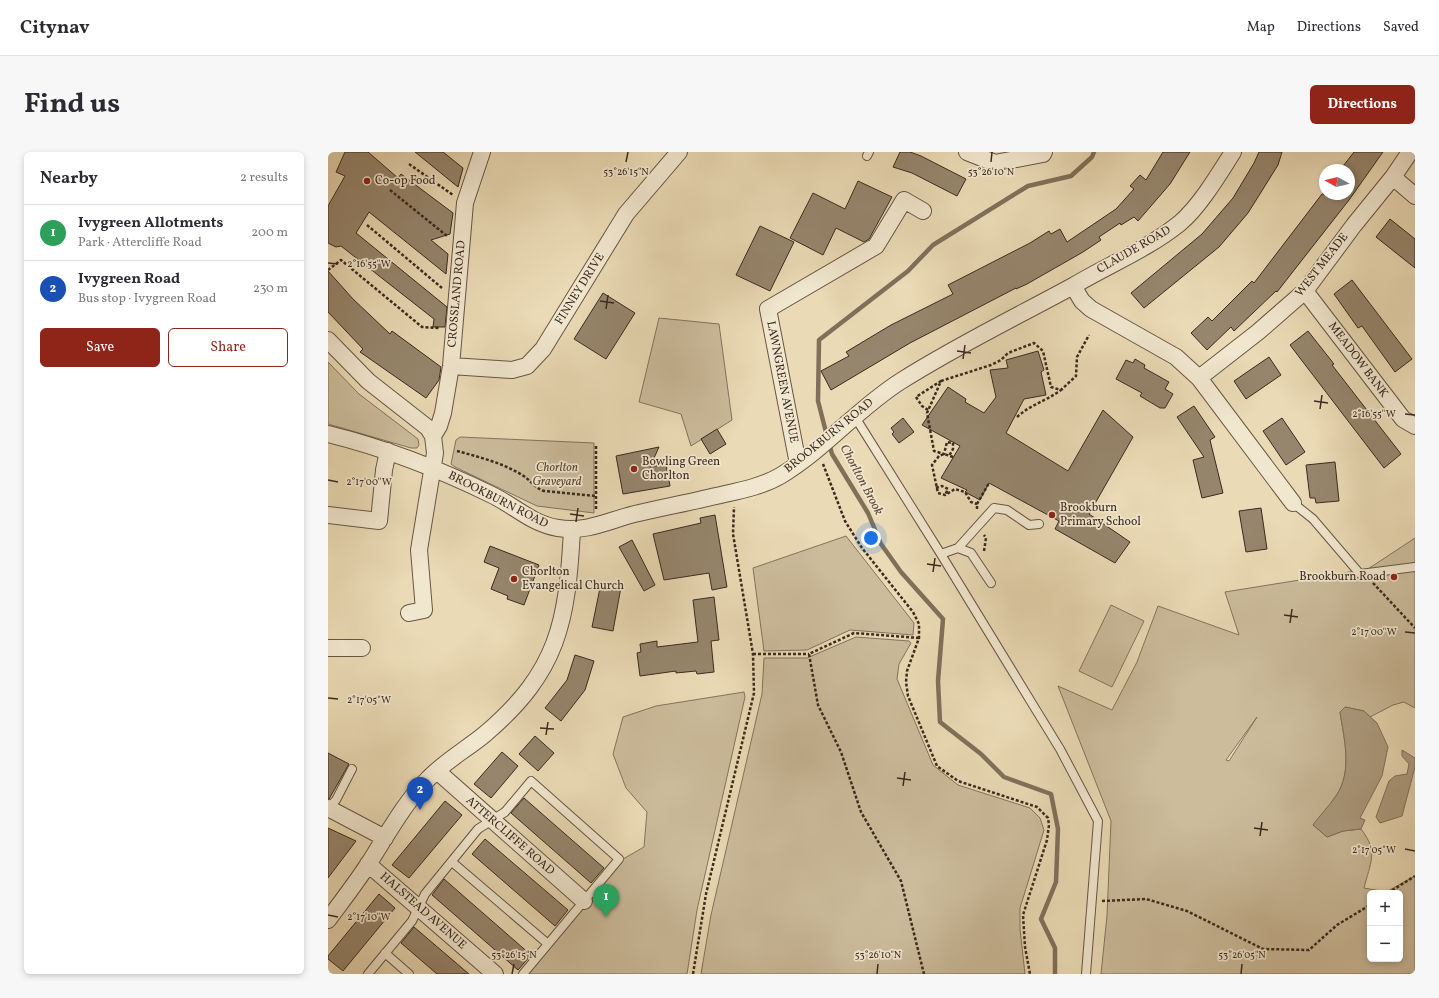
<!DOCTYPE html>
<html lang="en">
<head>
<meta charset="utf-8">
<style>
	:root { --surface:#fff; --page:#f7f7f7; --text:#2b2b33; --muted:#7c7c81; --line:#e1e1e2; --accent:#8f2418 }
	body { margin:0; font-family:Vollkorn,serif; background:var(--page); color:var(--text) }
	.controls { position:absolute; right:12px; bottom:12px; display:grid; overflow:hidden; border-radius:6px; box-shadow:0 2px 6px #0003 }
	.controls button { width:36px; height:36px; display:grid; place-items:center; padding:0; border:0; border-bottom:1px solid var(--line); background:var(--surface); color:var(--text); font:20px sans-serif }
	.compass { position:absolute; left:991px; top:12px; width:36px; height:36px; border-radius:50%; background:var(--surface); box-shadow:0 2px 6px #0003; rotate:278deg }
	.you { position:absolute; left:543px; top:386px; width:14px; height:14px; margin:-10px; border:3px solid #fff; border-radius:50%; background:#1a73e8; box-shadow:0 0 0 6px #1a73e833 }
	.badge { display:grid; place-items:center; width:26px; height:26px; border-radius:50%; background:var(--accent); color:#fff; font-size:13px; font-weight:700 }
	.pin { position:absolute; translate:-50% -33px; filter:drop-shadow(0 1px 2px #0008) }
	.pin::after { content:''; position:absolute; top:21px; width:14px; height:12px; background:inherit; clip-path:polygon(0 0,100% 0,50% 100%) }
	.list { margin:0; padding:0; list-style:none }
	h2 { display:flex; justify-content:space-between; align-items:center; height:52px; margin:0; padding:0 16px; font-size:17px }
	h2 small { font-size:13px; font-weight:400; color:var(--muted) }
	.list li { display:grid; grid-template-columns:26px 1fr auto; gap:12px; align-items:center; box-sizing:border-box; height:56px; padding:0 16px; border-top:1px solid var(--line) }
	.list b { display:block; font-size:15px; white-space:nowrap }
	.list p { margin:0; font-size:13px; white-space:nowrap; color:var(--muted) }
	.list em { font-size:13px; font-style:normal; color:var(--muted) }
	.actions { display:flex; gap:8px; padding:12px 16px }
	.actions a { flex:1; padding:9px 0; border:1px solid var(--accent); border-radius:6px; text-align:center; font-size:14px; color:var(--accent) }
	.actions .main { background:var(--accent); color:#fff }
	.map { position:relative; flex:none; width:1087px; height:822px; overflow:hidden; border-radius:6px }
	header { display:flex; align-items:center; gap:24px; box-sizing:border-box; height:56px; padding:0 20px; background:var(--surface); border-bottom:1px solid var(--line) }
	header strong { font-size:19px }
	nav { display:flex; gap:22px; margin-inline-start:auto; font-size:14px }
	.intro { display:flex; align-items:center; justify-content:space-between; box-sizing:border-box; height:96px; padding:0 24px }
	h1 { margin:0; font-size:28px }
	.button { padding:10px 18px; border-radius:6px; background:var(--accent); color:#fff; font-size:14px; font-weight:700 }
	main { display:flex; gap:24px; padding:0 24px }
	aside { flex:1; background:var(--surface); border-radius:6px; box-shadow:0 2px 6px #0003 }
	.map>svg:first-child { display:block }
</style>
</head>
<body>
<header>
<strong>Citynav</strong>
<nav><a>Map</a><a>Directions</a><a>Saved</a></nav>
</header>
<div class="intro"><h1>Find us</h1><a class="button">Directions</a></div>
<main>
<aside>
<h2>Nearby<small>2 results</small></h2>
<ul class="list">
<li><span class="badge" style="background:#2e9e5b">1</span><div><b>Ivygreen Allotments</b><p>Park · Attercliffe Road</p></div><em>200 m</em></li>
<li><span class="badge" style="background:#1a4fb4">2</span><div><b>Ivygreen Road</b><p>Bus stop · Ivygreen Road</p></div><em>230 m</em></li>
</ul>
<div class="actions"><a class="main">Save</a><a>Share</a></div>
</aside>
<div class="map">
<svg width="1087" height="822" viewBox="0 0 1087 822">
	<rect width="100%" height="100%" fill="#eadab5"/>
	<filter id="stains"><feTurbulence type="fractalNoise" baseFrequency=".005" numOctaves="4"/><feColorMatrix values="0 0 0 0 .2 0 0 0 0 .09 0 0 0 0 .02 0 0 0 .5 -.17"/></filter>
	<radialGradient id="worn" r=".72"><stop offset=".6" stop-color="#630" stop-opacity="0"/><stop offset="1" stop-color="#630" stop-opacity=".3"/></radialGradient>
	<path fill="#ccbc9c" stroke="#84735e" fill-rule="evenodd" d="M 331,166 L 391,172 L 404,268 L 363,294 L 353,262 L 311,250 Z
		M 0,210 L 31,242 L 90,287 L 91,293 L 89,296 L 83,296 L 0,272 Z
		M 132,285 L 266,291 L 266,361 L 209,354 L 127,315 L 123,312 L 128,288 Z
		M 518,384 L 586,471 L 585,483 L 522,478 L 479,498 L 436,499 L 425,416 Z
		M 1087,386 L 1087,556 L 1076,550 L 1065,553 L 1042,565 L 1036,559 L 1017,555 L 1012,560 C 1016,587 1025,619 1008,644 C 1001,654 993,664 985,673 L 999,685 L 1015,679 L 1033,677 C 1051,700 1042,711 1036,736 L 1058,740 L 1087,724 L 1087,822 L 773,822 L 779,764 L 783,669 L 730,534 L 784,558 L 809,510 L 830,454 L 911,483 L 897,440 L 1040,417 ZM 929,565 L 901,609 L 898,608 ZM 1042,741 L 1072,741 L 1072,807 L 1042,807 Z
		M 783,453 L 816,469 L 784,535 L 751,519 Z
		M 528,485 L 581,489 L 583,491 L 571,512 L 569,527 L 605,613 L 630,633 L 702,656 L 712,666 L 716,678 L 692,756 L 692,777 L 697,822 L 373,822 L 383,763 L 434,542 L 436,506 L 479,506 Z
		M 416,540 L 417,545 L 369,758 L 359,822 L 200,822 L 295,707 L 316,695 L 319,660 L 298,636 L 285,602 L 295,565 L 328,554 Z"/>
	<path fill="#ae9e82" stroke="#80705a" d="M 1017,555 L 1036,559 L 1049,571 L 1060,595 L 1054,624 L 1032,666 L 1037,668 L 1033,677 L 1015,679 L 999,685 L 985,673 C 992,663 1001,654 1008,644 C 1025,619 1016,587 1012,560 Z
		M 1074,598 L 1087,606 L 1087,615 L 1074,664 L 1052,671 L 1048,665 L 1061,629 L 1067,624 L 1079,622 L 1081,612 L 1074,604 Z"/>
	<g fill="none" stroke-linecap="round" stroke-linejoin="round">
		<path stroke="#80705a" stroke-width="4.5" d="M 499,284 L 490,249 L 491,188 L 580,119 L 605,93 L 700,34 L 743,24 L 764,5 L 766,0
			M 501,291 L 504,302 L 540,361 L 553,392 L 573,420 L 615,467 L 610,529 L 612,570 L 653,602 L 676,625 L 723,642 L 730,677 L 728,730 L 713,767 L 727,796 L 727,822"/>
	</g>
	<path fill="#96866d" stroke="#3b2a1f" d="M 17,0 L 40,0 L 70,26 L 73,22 L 125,61 L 122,82 L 103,88 L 120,102 L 118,122 L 41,60 L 28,81 L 119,155 L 117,175 L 105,175 L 106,167 L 13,94 L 8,95 L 0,91 L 0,54 L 17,24 L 8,20 Z
		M 87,0 L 115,0 L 135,16 L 130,35 Z
		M 572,0 L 582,0 L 593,4 L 638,27 L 629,44 L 584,21 L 565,15 Z
		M 835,0 L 862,0 L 842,32 L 810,69 L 806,65 L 793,73 L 792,71 L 771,85 L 773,88 L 755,100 L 699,132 L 688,137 L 688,136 L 582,191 L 503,238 L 493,219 L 521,204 L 518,200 L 563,173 L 625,142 L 620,133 L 702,91 L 721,79 L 723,82 L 732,77 L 739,90 L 788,57 L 806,37 L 802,34 L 812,23 L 818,28 Z
		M 931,0 L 954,0 L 950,13 L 920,61 L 891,95 L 816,156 L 803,141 L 874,82 L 905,46 L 926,11 Z
		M 1026,0 L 1055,0 L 1021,48 L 949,140 L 948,139 L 906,179 L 903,175 L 879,198 L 863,181 L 880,165 L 884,169 L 924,129 L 926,131 L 994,42 L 1021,42 L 1021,18 L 1012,18 Z
		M 530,29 L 564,45 L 541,87 L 536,90 L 508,76 L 495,103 L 462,86 L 485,41 L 517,57 Z
		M 1062,67 L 1087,87 L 1087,116 L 1048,85 Z
		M 432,74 L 466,90 L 442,139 L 408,123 Z
		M 0,119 L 25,147 L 62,182 L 64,179 L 113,215 L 111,228 L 98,246 L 32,200 L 35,197 L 0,160 Z
		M 1024,128 L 1084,207 L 1067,220 L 1034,174 L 1030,176 L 1006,142 Z
		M 275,141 L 307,161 L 278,207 L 246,187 Z
		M 980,179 L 1006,212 L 1004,213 L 1073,302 L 1056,316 L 962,193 Z
		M 710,199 L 716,218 L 713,220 L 718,243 L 696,247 L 678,281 L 740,319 L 775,258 L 805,285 L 761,362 L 802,390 L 787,411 L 727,377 L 731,369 L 661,331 L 652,348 L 637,340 L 639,338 L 613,326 L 632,294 L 594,273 L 620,235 L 638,247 L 637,250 L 656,261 L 668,245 L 662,218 L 680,216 L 678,208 Z
		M 941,205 L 953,223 L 918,247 L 906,229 Z
		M 807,207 L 817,213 L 816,216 L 841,230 L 837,237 L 845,242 L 837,256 L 832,256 L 812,244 L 814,241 L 788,227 L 798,208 L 805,211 Z
		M 866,254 L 887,285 L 882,288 L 895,341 L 874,346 L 865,308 L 876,305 L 849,265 Z
		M 575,266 L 586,280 L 571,291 L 564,282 L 566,280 L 563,276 Z
		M 954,266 L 977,300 L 958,313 L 935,279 Z
		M 389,277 L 398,292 L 382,302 L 373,287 Z
		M 331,295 L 322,315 L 338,312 L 342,334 L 295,342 L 288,304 Z
		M 1007,310 L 1011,349 L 988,351 L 987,346 L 982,346 L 978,313 Z
		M 933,356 L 939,397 L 918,400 L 911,359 Z
		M 387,363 L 399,435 L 384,438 L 381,421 L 336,428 L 325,382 L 373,371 L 372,366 Z
		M 304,388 L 327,433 L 316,439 L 291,395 Z
		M 162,394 L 211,413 L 196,453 L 179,447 L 180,444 L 163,437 L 171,416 L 156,410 Z
		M 273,431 L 293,435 L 285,479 L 264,475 Z
		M 386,445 L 391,488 L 383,489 L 386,520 L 369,522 L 368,519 L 348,521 L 348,519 L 312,524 L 309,501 L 313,500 L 312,492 L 329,489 L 329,495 L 370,490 L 365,448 Z
		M 247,503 L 266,509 L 257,538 L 233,569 L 217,556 L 239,528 Z
		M 207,584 L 226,601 L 210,619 L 191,602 Z
		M 174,600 L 190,614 L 163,646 L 146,632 Z
		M 0,601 L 21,612 L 1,647 L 0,647 Z
		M 196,646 L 276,716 L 263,731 L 183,661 Z
		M 117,649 L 134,663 L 81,726 L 64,713 Z
		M 0,676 L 28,689 L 0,726 Z
		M 157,687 L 240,758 L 227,774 L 144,702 Z
		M 116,727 L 203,803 L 190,818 L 104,743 Z
		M 51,742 L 67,756 L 15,819 L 0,807 L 0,804 Z
		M 86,775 L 141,822 L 109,822 L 73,791 Z"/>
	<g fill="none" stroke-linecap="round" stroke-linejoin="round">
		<defs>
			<path id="service" d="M 539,4 L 541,0
				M 527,265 L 611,399 L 705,553 L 732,597 L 770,669 L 758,822
				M 965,351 L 985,367 L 1032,422 L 1087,415
				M 630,396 L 643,401 L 663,431
				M 613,402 L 630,396 L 666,356 L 679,358 L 701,373 L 711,372
				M 0,656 L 8,648 L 24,617
				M 124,710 L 220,792
				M 57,801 L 81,822
				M 40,822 L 84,769 L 97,742 L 150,677 L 177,660 L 203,629 L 291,707 L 195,822"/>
			<path id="minor" d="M 639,0 L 667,11 L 715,2 L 716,0
				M 1065,25 L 1087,44
				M 745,134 C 780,113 820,97 852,71 C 872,54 891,22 905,0
				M 977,139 L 1075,267 L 1087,274
				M 0,188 L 40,229 L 100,276 L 105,284 L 107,301 L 91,398 L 96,458 L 81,461
				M 123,214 L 184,218 L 199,214 L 215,197 L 298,62 L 351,0
				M 871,226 L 930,180 L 977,139 L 1026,73 L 1065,25 L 1082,0
				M 0,282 C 57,296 111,317 164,343 C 187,354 204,372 230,376 C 260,381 283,367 311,361 C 337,355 363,350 388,344 C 410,339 433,335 452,324 C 496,298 530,256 573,229 C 628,194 688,165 745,134 L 754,149 L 763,157 L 848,205 L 871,226 L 965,351
				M 105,284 L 111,274 L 115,261 L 123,214 L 137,51 L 154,0
				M 470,312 L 440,157 L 548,94 L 576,48 L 595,59
				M 0,363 L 51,369 L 56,318 L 60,299
				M 0,496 L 34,496
				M 109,619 L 256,749
				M 0,656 L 57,686
				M 40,712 L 167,822
				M 0,768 C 14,749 28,731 41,711 C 59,683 76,651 100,627 C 117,609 139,597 157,582 C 231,519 239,470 244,378"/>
		</defs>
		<use href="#service" stroke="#675644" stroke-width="10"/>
		<use href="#minor" stroke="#675644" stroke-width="18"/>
		<path stroke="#3b2a1f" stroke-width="2.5" stroke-dasharray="3 2" stroke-linecap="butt" d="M 81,12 L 125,43
			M 62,38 L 119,84
			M 39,73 L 114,136
			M 0,118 L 13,108 L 94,175 L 111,176
			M 613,229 L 663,213 L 673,208 L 680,201 L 706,191 L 715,199 L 723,235 L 733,238 L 748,224 L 749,205 L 761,183
			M 600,258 L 594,254 L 588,245 L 613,229 L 599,261 L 606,299 L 616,302 L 619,290 L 625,291 L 625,297 L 621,304
			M 689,265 C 702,253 718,249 733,238
			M 268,294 L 268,357
			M 129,299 C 151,305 175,311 194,323 C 203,328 206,336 216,339 L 268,344
			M 625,305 L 616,302 L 611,304 L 604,313 L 610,341 L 617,343 L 627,337 L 637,340 L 643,350 L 649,352
			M 495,312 L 517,369 L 534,396 L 585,460 L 591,472 L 591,486 L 579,519 L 578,530 L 580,544 L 609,614 L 630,629 L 709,655 L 720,666 L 721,673 L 719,688 L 695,763 L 697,795 L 702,822
			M 608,336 L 614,334 L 620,337 L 617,343
			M 649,357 L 649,352 L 661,331
			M 656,399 L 658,386 L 656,383
			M 1045,431 L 1087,476
			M 591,486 L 526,481 L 481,502 L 490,553 L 513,600 L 533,660 L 573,729 L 596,822
			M 425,502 L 481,502
			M 1060,741 L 1087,724
			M 774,749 L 818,747 L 859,759 L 935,797 L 981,798 L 1009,773 L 1042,753
			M 365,822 L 378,742 L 426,541 L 425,502 L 405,382 L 406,355"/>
		<use href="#service" stroke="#f1e7cf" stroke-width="8"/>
		<use href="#minor" stroke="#f1e7cf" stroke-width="16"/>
	</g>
	<path fill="none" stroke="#3b2a1f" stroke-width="1.5" d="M 298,10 L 300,0M 663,10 L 664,0M 0,111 L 10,112M 272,149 L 286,151M 278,157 L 280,143M 629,199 L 643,201M 635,207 L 637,193M 986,249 L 1000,251M 992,257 L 994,243M 1077,262 L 1087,263M 0,328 L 10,330M 242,362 L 256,364M 248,370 L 250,356M 599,412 L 613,414M 605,420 L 607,406M 956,463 L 970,465M 962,471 L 964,457M 1077,480 L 1087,481M 0,546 L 10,547M 212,576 L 226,577M 218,583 L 220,570M 569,626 L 583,628M 575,634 L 577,620M 926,676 L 940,678M 932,684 L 934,670M 1077,697 L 1087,699M 0,763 L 10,765M 184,822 L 186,812M 549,822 L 550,812M 913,822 L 914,812"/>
	<g fill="#8f2418" stroke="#f1e7cf" stroke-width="1.5">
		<circle cx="39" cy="29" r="4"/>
		<circle cx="306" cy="317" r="4"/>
		<circle cx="724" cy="363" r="4"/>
		<circle cx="1066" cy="425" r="4"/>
		<circle cx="186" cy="427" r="4"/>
	</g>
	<g text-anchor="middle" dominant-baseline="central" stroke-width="3.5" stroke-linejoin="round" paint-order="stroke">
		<g font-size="12" fill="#3b2a1f" stroke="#f1e7cf" text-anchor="start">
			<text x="47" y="29">Co-op Food</text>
			<text x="314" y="310">Bowling Green<tspan x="314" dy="14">Chorlton</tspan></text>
			<text x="732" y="356">Brookburn<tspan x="732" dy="14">Primary School</tspan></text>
			<text x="194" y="420">Chorlton<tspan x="194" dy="14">Evangelical Church</tspan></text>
			<text x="1058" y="425" text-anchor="end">Brookburn Road</text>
		</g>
		<g font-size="12" fill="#3b2a1f" stroke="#f1e7cf">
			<text transform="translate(806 98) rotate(-30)">CLAUDE ROAD</text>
			<text transform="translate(994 113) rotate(-52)">WEST MEADE</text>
			<text transform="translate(252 137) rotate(-58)">FINNEY DRIVE</text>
			<text transform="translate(129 142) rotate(-85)">CROSSLAND ROAD</text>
			<text transform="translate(1030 208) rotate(53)">MEADOW BANK</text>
			<text transform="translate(454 230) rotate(79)">LAWNGREEN AVENUE</text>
			<text transform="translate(501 284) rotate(-39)">BROOKBURN ROAD</text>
			<text transform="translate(170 348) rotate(27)">BROOKBURN ROAD</text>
			<text transform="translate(182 684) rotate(41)">ATTERCLIFFE ROAD</text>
			<text transform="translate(95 759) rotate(41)">HALSTEAD AVENUE</text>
		</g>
		<g font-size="12" font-style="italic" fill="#584738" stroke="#f1e7cf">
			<text x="229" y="316">Chorlton<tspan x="229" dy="14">Graveyard</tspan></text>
		</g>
		<g font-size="13" font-style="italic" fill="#5e4d3d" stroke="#f1e7cf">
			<text transform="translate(533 328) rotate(62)">Chorlton Brook</text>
		</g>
	</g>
	<g font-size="10" text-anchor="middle" fill="#3b2a1f" stroke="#f1e7cf" stroke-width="3.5" stroke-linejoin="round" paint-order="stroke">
		<text x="298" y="23">53°26'15"N</text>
		<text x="663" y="23">53°26'10"N</text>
		<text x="41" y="115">2°16'55"W</text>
		<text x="1046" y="265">2°16'55"W</text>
		<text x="41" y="333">2°17'00"W</text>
		<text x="1046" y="483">2°17'00"W</text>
		<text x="41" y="551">2°17'05"W</text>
		<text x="1046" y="701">2°17'05"W</text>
		<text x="41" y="768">2°17'10"W</text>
		<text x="186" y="806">53°26'15"N</text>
		<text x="550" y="806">53°26'10"N</text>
		<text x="914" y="806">53°26'05"N</text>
	</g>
	<rect width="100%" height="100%" filter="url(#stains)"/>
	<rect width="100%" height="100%" fill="url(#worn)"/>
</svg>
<div class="controls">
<button>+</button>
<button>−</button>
</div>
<svg class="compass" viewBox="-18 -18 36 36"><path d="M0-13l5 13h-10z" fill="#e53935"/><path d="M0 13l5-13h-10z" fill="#7c7c81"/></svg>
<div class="you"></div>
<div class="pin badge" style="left:278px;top:765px;background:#2e9e5b">1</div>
<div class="pin badge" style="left:92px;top:658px;background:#1a4fb4">2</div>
</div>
</main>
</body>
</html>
